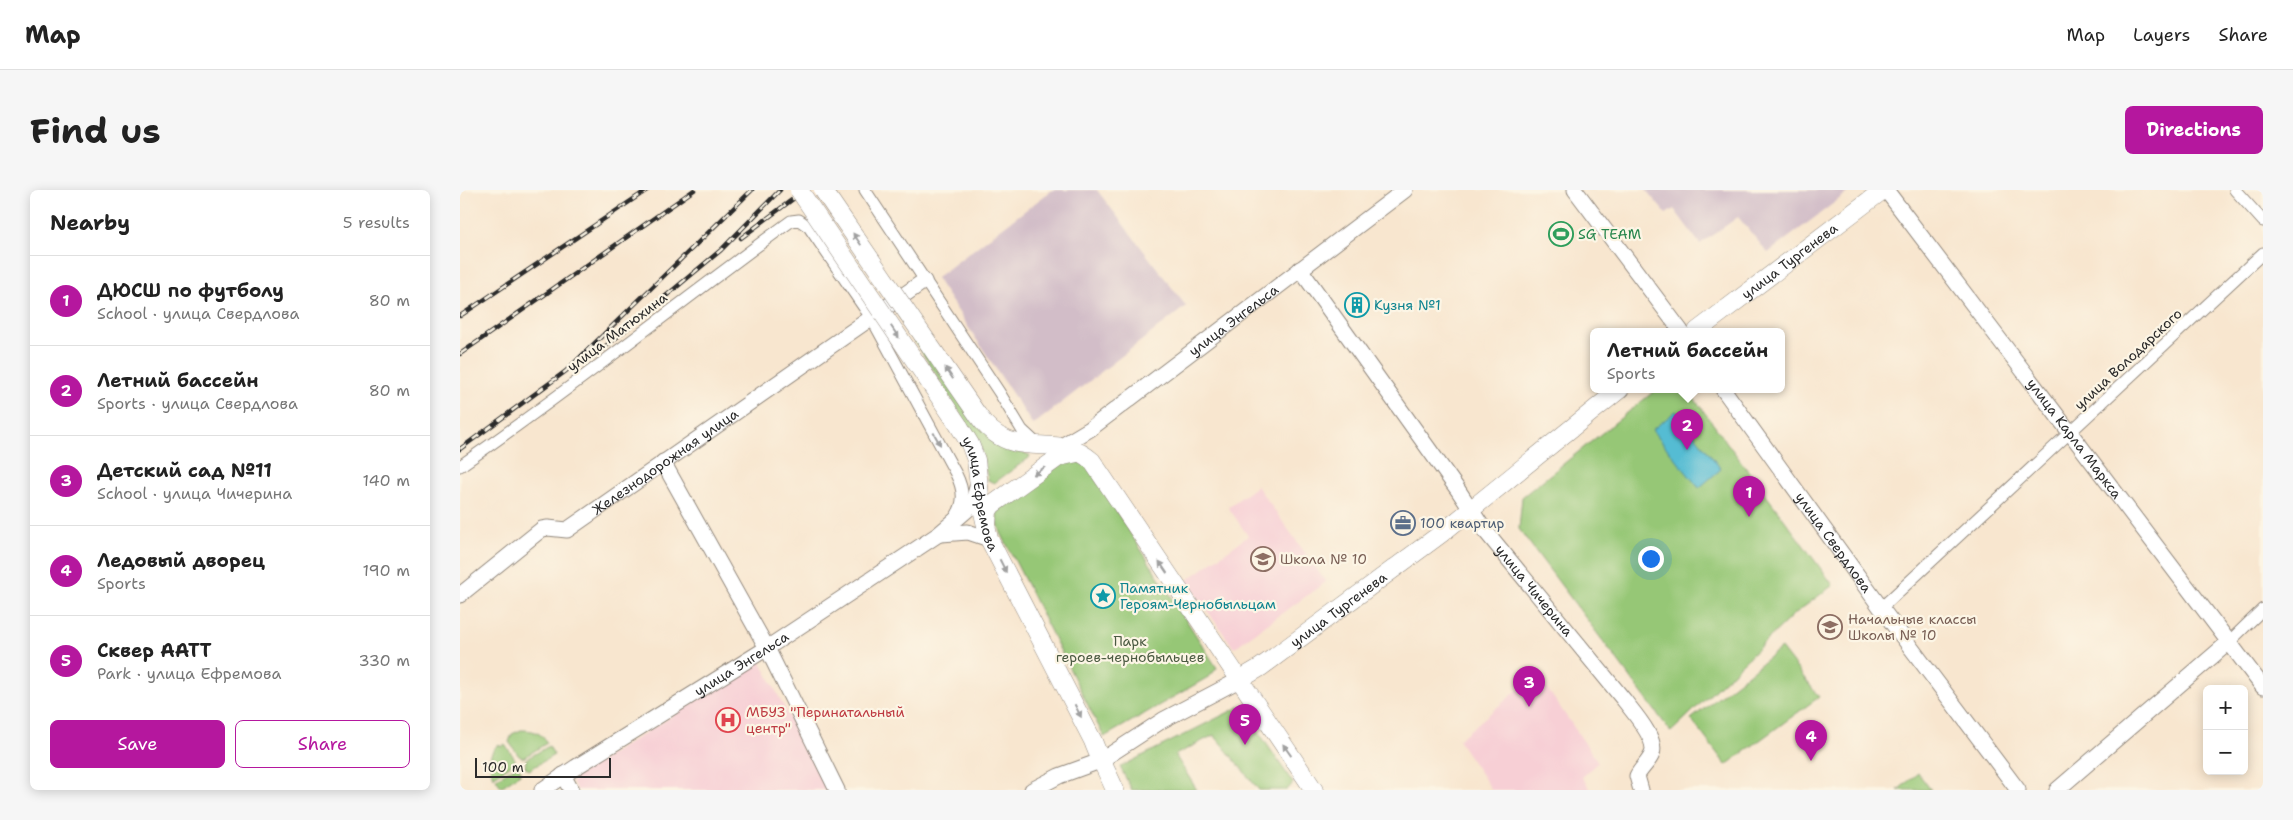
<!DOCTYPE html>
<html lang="en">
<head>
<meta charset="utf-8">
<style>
	:root { --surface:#fff; --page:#f6f6f6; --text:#222; --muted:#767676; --line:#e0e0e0; --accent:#b5179e }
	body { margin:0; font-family:"Shantell Sans",sans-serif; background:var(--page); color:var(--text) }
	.controls { position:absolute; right:15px; bottom:15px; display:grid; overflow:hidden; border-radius:8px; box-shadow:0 2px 12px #0003 }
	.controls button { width:45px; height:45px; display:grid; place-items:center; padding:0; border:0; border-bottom:1px solid var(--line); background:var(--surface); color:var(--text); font:25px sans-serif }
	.scale { position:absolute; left:15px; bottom:12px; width:136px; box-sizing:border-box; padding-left:5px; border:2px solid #2b2b2b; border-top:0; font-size:14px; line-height:18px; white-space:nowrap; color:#2b2b2b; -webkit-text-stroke:4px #fcf5e5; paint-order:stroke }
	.you { position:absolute; left:1190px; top:368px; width:18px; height:18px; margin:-12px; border:4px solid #fff; border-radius:50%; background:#1a73e8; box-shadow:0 0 0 8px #1a73e833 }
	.badge { display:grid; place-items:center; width:32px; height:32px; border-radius:50%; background:var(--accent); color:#fff; font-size:16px; font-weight:700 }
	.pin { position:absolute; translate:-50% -41px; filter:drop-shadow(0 1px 2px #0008) }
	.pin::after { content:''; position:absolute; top:26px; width:18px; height:15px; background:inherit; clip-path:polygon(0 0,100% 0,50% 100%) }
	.popup { position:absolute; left:1130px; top:138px; width:195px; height:65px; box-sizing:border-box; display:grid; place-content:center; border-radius:8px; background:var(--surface); filter:drop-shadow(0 1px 4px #0005); font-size:16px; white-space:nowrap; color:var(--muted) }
	.popup b { font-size:19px; color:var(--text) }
	.popup::after { content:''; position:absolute; left:50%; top:100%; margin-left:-10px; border:10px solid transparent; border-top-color:var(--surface) }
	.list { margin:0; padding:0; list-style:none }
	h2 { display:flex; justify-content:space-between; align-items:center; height:65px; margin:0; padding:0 20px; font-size:21px }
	h2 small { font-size:16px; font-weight:400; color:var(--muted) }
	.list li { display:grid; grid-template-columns:32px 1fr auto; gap:15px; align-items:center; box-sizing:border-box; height:90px; padding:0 20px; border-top:1px solid var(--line) }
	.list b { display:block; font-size:19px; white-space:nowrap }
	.list p { margin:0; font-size:16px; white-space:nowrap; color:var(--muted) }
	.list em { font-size:16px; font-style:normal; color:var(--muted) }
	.actions { display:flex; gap:10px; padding:15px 20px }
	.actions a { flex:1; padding:11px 0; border:1px solid var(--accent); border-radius:8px; text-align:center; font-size:18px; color:var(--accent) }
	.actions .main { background:var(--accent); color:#fff }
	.map { position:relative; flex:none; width:1803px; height:600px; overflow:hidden; border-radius:8px }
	header { display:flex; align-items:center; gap:30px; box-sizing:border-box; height:70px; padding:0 25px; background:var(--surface); border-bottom:1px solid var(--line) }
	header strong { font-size:24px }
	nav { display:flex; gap:28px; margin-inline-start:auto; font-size:18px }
	.intro { display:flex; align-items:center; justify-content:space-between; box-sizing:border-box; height:120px; padding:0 30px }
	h1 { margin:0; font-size:35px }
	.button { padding:12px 22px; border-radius:8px; background:var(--accent); color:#fff; font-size:18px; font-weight:700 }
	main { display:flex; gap:30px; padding:0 30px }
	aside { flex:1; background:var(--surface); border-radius:8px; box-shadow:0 2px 12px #0003 }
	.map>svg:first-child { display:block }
</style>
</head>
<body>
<header>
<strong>Map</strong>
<nav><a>Map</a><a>Layers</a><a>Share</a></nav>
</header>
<div class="intro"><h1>Find us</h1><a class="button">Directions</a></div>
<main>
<aside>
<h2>Nearby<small>5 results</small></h2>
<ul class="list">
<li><span class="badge">1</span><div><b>ДЮСШ по футболу</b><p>School · улица Свердлова</p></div><em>80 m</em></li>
<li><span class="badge">2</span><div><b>Летний бассейн</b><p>Sports · улица Свердлова</p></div><em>80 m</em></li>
<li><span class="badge">3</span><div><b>Детский сад №11</b><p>School · улица Чичерина</p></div><em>140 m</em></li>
<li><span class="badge">4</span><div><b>Ледовый дворец</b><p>Sports</p></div><em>190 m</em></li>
<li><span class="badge">5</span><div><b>Сквер ААТТ</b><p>Park · улица Ефремова</p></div><em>330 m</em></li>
</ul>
<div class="actions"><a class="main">Save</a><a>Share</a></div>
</aside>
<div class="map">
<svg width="1803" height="600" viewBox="0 0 1803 600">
	<rect width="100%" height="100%" fill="#fcf5e5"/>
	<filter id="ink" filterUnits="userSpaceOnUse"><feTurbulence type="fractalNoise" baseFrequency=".02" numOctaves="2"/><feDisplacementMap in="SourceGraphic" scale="10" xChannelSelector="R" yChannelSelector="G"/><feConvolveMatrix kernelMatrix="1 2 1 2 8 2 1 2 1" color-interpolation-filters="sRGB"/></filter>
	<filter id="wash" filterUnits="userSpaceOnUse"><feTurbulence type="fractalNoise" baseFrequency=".0096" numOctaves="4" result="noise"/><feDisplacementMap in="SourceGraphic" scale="20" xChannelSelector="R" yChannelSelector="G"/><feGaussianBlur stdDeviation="1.12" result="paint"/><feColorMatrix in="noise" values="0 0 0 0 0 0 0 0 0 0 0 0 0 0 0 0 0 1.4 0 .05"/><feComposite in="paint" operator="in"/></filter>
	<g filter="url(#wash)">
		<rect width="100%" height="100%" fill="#f8e6cf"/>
		<path fill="#f7cfd5" d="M 797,296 L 866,392 L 774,458 L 726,391 L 788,346 L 768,317 Z
			M 300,470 L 367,600 L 117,600 L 111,590 Z
			M 1077,484 L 1138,572 L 1122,587 L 1131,600 L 1032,600 L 998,550 Z"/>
		<path fill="#d2bdc8" d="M 592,0 L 637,0 L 726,116 L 573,235 L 476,88 Z
			M 1186,0 L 1391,0 L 1308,63 L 1278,27 L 1240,54 L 1214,19 L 1206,24 Z"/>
		<path fill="#96c776" stroke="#607950" d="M 443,123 L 549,259 L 570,265 L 569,268 L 534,293 L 528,290 L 520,255 L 439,126 Z
			M 1197,199 L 1227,199 L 1373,395 L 1333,425 L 1211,542 L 1059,339 L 1062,307 Z
			M 609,268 L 626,274 L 757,478 L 750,486 L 644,547 L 541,343 L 537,330 L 537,320 Z
			M 1321,458 L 1359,507 L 1266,575 L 1231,529 Z
			M 781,516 L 833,593 L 827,600 L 799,600 L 754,545 L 715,565 L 737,600 L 672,600 L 660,577 Z
			M 61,540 C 73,540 81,542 87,553 L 63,568 L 59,566 L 49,552 L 52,544 Z
			M 39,554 L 41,557 L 45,554 L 55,569 L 54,573 L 33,587 C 28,574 28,563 39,554 Z
			M 89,556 L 94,565 L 69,580 L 65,577 L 66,569 Z
			M 56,576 L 61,580 L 60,584 L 41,597 L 36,589 Z
			M 1458,583 L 1471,600 L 1438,600 Z"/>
		<path fill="#55bcd3" stroke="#40747f" d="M 1216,221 L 1261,279 L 1239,298 L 1192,240 Z"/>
	</g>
	<g filter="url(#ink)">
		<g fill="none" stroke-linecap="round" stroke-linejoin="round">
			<defs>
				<path id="street" d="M 405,0 L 539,202 L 562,240 L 577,254
					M 1775,0 L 1803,31
					M 0,276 C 113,198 220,112 331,31 L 339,30 L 349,37 L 412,129 L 496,284 C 504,300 505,313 495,328
					M 1421,418 L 1803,63
					M 1769,452 L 1803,419"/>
				<g id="secondary">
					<path d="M 1115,0 L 1221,141"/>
					<path id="s1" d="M 1426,0 L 1803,497"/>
					<path id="s2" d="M 840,79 L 998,300 L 1023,338 L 1164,510 C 1172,521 1198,549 1192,564 C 1189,572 1181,578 1177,586 L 1181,600"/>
					<path id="s3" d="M 1263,199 L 1421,418 L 1558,600"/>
					<path id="s4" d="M 600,257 L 630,239 L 945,0"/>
					<path d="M 203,272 L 307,458 L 377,600"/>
					<path d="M 481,344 L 508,342 L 529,349"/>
					<path id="s5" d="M 0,405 L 82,339 L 88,338 L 107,340 L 464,91"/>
					<path d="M 103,585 L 111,600"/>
					<path id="s6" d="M 82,600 L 116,577 L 307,458 L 479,344 L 507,320 L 514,308 L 518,294"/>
					<path d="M 572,600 L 599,586 L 640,571 L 703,530 L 779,490"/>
					<path d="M 1597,600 L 1769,452"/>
				</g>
				<g id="primary">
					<path id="s7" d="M 1237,141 L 1423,0"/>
					<path d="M 517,224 C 552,277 596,238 632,271 L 854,600"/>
					<path id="s8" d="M 499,236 L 510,254 L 516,270 L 521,314 L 529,349 L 633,551 C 639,568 648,583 655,600"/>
					<path d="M 527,334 L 528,321 L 532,315 L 599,267 L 617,263"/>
					<path id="s9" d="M 779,490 L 801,477 L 982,343 L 1160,199"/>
				</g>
			</defs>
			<use href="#street" stroke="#92887d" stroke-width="13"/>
			<use href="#secondary" stroke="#92887d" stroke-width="17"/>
			<use href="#primary" stroke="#92887d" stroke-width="19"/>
			<use href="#street" stroke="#fff" stroke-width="11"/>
			<use href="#secondary" stroke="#fff" stroke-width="15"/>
			<use href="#primary" stroke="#fff" stroke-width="18"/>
			<defs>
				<path id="rail" d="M 281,48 L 345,0
					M 0,126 L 187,0
					M 0,164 L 234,0
					M 134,166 L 261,60 L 320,0
					M 0,259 L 106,181 L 292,0"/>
			</defs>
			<use href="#rail" stroke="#2b2b2b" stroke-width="4.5"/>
			<use href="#rail" stroke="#fcf5e5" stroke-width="2.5" stroke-dasharray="8" stroke-linecap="butt"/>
			<defs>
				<path id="primary-bridge" d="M 339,0 L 499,236
					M 363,0 L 517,224"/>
			</defs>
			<use href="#primary-bridge" stroke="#92887d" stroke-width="19" stroke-linecap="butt"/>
			<use href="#primary-bridge" stroke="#fff" stroke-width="18"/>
		</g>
		<defs><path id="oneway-solid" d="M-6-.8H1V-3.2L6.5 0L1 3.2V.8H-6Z" transform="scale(1.25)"/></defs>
		<g fill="#a0a0a0">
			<use href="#oneway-solid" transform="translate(397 49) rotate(-124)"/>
			<use href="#oneway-solid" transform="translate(435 142) rotate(56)"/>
			<use href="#oneway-solid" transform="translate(489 183) rotate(-124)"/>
			<use href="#oneway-solid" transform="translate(477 249) rotate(61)"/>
			<use href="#oneway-solid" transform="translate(579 281) rotate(145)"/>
			<use href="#oneway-solid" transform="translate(543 376) rotate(63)"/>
			<use href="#oneway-solid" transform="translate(703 377) rotate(-124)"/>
			<use href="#oneway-solid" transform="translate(618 521) rotate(63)"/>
			<use href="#oneway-solid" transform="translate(827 560) rotate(-125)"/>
		</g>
	</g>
	<defs>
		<symbol id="stadium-ring" viewBox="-11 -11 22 22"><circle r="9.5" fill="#fcf5e5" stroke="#2e9e5b" stroke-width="1.5"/><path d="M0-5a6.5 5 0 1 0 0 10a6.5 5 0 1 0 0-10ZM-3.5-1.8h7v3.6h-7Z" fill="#2e9e5b"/></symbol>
		<symbol id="building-ring" viewBox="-11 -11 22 22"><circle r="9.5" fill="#fcf5e5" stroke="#0f9aa8" stroke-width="1.5"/><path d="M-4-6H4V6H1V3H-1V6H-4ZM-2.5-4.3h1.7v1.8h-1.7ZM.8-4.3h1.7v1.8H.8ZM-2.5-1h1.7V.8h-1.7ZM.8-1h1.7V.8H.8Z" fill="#0f9aa8"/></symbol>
		<symbol id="office-ring" viewBox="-11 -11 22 22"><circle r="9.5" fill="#fcf5e5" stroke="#5c6f8a" stroke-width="1.5"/><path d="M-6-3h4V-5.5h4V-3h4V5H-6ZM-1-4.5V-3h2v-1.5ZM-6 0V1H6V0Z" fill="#5c6f8a"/></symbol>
		<symbol id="school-ring" viewBox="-11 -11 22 22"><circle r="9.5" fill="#fcf5e5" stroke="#8d6e63" stroke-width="1.5"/><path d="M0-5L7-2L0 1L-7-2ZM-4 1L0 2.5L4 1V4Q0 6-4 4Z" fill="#8d6e63"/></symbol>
		<symbol id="sight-ring" viewBox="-11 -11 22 22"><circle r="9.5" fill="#fcf5e5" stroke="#0f9aa8" stroke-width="1.5"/><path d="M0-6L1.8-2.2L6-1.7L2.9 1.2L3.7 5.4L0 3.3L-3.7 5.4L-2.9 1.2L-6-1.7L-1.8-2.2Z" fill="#0f9aa8"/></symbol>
		<symbol id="hospital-ring" viewBox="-11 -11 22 22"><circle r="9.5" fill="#fcf5e5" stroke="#e0444e" stroke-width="1.5"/><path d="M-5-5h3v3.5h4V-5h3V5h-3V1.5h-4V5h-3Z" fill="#e0444e"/></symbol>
	</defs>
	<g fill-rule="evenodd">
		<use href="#stadium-ring" x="1087" y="30" width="28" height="28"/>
		<use href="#building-ring" x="883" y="101" width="28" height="28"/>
		<use href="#office-ring" x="929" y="319" width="28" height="28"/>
		<use href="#school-ring" x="789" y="355" width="28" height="28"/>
		<use href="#sight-ring" x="629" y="392" width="28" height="28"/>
		<use href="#school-ring" x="1356" y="423" width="28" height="28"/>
		<use href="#hospital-ring" x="254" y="516" width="28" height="28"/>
	</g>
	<g text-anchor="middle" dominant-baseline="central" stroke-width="4.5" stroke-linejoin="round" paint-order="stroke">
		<g font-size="14" fill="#27864d" stroke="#fcf5e5" text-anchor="start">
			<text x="1118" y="44">SG TEAM</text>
		</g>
		<g font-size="14" fill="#2b2b2b" stroke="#fcf5e5">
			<text stroke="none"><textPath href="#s7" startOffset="116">улица Тургенева</textPath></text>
			<text stroke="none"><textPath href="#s4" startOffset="215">улица Энгельса</textPath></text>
			<text transform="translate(157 142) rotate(-37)">улица Матюхина</text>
			<text transform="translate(1668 169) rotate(-43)">улица Володарского</text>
			<text stroke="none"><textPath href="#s1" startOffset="312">улица Карла Маркса</textPath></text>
			<text stroke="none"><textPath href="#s5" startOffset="250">Железнодорожная улица</textPath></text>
			<text stroke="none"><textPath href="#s8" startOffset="72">улица Ефремова</textPath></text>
			<text stroke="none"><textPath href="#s3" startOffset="189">улица Свердлова</textPath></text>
			<text stroke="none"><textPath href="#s2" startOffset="398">улица Чичерина</textPath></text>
			<text stroke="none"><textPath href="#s9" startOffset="122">улица Тургенева</textPath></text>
			<text stroke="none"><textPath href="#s6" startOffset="236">улица Энгельса</textPath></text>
		</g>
		<g font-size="14" fill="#0d838f" stroke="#fcf5e5" text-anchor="start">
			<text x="914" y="115">Кузня №1</text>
			<text x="660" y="398">Памятник<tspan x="660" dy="16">Героям-Чернобыльцам</tspan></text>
		</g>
		<g font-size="14" fill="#4e5e75" stroke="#fcf5e5" text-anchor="start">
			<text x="960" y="333">100 квартир</text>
		</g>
		<g font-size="14" fill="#785e54" stroke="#fcf5e5" text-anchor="start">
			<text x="820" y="369">Школа № 10</text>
			<text x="1388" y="429">Начальные классы<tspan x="1388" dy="16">Школы № 10</tspan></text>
		</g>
		<g font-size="14" fill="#4b5a42" stroke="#fcf5e5">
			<text x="670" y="451">Парк<tspan x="670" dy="16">героев-чернобыльцев</tspan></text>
		</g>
		<g font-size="14" fill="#be3a42" stroke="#fcf5e5" text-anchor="start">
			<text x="286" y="522">МБУЗ "Перинатальный<tspan x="286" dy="16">центр"</tspan></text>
		</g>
	</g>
</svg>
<div class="controls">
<button>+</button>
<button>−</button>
</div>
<div class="scale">100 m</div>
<div class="you"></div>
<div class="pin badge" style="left:1289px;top:327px">1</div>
<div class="pin badge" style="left:1227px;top:260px">2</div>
<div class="popup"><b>Летний бассейн</b>Sports</div>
<div class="pin badge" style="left:1069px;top:517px">3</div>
<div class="pin badge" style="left:1351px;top:571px">4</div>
<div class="pin badge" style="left:785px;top:555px">5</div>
</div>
</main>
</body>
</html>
